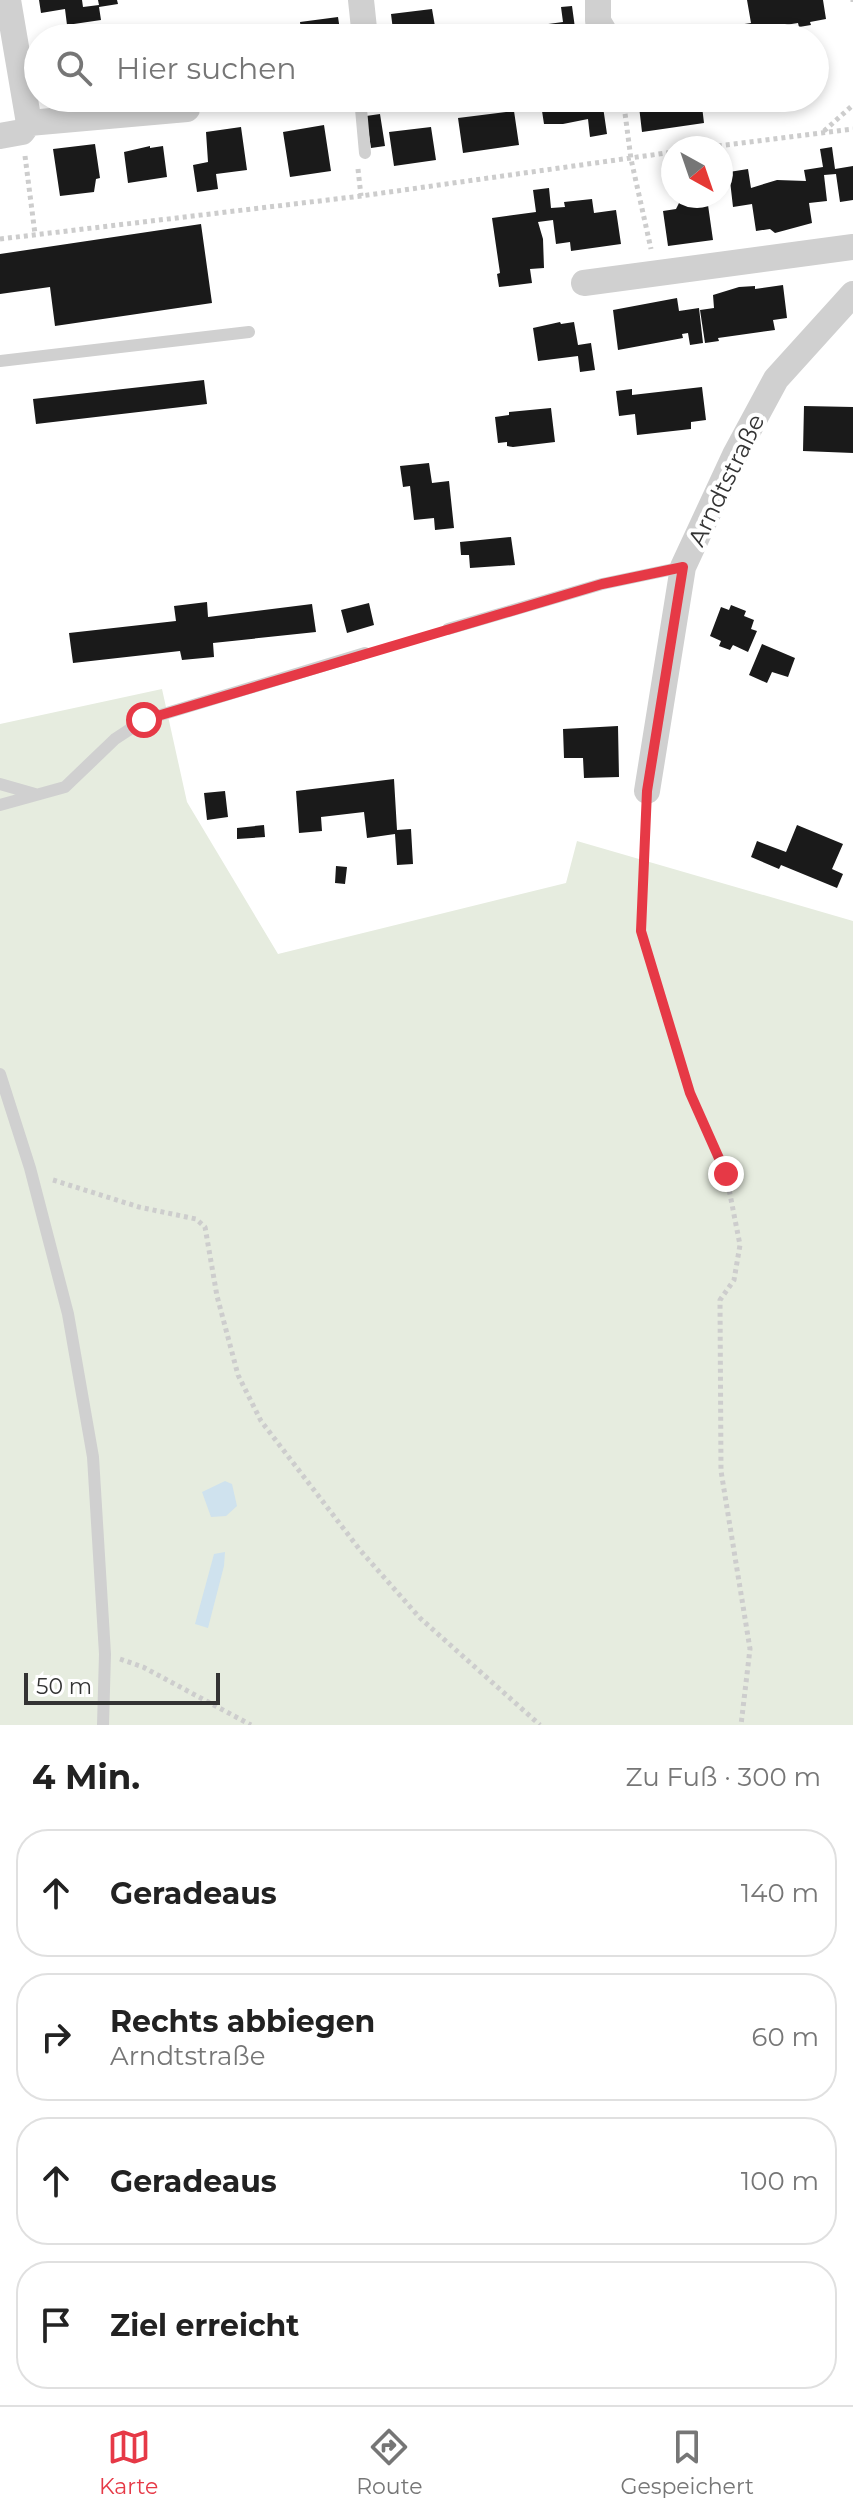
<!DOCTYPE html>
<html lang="de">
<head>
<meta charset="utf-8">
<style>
	:root { --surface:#fff; --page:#f6f6f6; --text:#222; --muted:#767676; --line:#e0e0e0; --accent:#e63946 }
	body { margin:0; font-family:Montserrat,sans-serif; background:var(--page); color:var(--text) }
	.compass { position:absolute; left:661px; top:136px; width:72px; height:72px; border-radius:50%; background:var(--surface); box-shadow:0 4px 12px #0003; rotate:140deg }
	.scale { position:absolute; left:24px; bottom:20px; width:196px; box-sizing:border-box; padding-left:8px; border:4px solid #333; border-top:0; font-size:22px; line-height:28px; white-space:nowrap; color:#333; -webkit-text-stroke:6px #fff; paint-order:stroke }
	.stop { position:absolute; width:24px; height:24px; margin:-18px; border:6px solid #e63946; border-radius:50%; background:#fff }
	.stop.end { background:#e63946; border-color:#fff; box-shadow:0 2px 8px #0008 }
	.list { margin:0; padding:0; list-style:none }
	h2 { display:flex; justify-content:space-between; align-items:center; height:104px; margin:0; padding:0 32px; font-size:34px }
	h2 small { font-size:26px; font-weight:400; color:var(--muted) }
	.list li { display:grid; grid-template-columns:52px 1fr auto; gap:24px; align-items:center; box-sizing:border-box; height:128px; margin:0 16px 16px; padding:0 16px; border:2px solid var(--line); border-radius:32px }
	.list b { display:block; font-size:30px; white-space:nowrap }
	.list p { margin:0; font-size:26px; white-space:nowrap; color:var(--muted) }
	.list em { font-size:26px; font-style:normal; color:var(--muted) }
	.icon { flex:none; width:44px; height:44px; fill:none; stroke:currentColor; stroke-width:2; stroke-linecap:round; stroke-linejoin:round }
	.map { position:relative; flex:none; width:853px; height:1725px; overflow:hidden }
	.search { position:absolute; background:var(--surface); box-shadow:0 4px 12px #0003; left:24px; right:24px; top:24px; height:88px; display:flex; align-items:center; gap:20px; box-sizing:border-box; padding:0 28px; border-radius:44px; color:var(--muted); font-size:30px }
	.sheet { height:680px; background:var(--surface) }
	nav { display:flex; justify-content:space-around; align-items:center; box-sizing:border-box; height:112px; border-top:2px solid var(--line); background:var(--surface); font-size:22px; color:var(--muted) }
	nav a { display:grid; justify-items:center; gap:4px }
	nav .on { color:var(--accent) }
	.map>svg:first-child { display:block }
</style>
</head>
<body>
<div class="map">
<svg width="853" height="1725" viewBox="0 0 853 1725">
	<rect width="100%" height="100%" fill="#fff"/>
	<path fill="#e6ecdf" d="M 162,689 L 187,802 L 278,954 L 566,883 L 577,841 L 853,921 L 853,1725 L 0,1725 L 0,724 Z"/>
	<path fill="#cfe2ee" d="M 225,1481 L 232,1484 L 237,1506 L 226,1516 L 211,1517 L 202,1492 Z
		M 225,1552 L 224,1566 L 208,1628 L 195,1624 L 214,1554 Z"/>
	<path fill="#1a1a1a" d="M 39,0 L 82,0 L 83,7 L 99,5 L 98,0 L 117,0 L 118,4 L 99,7 L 101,20 L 67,25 L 65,9 L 41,13 Z
		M 747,0 L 823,0 L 826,19 L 810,22 L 811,25 L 799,27 L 798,23 L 779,26 L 780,30 L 768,31 L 767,27 L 752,30 L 753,36 L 727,38 L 725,27 L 751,23 Z
		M 572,6 L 575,28 L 564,29 L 565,38 L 528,38 L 526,27 L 563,22 L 561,7 Z
		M 432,9 L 437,38 L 394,38 L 391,14 Z
		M 338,17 L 341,37 L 302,38 L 300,22 Z
		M 228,24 L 234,25 L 235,38 L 143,38 Z
		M 540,98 L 586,98 L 587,101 L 602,100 L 607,134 L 590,137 L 588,119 L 563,124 L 544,124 Z
		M 638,98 L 701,98 L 704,123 L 642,132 Z
		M 514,111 L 519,145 L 463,153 L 458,118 Z
		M 380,114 L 385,146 L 371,148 L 366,116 Z
		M 324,125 L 331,171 L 290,177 L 283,132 Z
		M 241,127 L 247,170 L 216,174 L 218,189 L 197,192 L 193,165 L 208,162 L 206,132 Z
		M 431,127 L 436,160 L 394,166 L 389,132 Z
		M 95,144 L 100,178 L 96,179 L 94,192 L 60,196 L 53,149 Z
		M 150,146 L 150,148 L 163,146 L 167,177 L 128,183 L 124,152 Z
		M 832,147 L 835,169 L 853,166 L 853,200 L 840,202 L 836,174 L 824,175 L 827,201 L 809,203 L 812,223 L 775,233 L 770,229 L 756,231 L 752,204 L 733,207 L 729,172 L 748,169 L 751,188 L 777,180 L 806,181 L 804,170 L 823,167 L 820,149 Z
		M 549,188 L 551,208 L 565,207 L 564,202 L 592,199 L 594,213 L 616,210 L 621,244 L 571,251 L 570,242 L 556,244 L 553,220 L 538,222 L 543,239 L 544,268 L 530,269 L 532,283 L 499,287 L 497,274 L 500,273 L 492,218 L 536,212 L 533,190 Z
		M 688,200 L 694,207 L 708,205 L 713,240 L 668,246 L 663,211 L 676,209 L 680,201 Z
		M 201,224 L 212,303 L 55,326 L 50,287 L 0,294 L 0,254 Z
		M 783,285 L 787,318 L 773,320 L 775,330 L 718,338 L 719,341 L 705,343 L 700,310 L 714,308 L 713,295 L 739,287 L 755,286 L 755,289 Z
		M 677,298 L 679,311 L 699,308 L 703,343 L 690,345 L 688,333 L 682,334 L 683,338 L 618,350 L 613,310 Z
		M 560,322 L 561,324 L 574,322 L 578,345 L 591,343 L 595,370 L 580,372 L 578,356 L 538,361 L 533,328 Z
		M 204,380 L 207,404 L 36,424 L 33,399 Z
		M 702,387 L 706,420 L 691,422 L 691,429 L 637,435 L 635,414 L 619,416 L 616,391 L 632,389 L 632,395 Z
		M 804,406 L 853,407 L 853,453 L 803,451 Z
		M 551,408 L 555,442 L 513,447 L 507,446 L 507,442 L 498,443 L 495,417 L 509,415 L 509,412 Z
		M 429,463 L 432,483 L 449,481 L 454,528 L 435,530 L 434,518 L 414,520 L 410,486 L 403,487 L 400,466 Z
		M 511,537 L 515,565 L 470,568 L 469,555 L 461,555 L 460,542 Z
		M 207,602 L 208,617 L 312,604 L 316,632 L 213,643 L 214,657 L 182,660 L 180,651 L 73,663 L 69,633 L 176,621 L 174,606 Z
		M 369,603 L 374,625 L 347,633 L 341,610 Z
		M 731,605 L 746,611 L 744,616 L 754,620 L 751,629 L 757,631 L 748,652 L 733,645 L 730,650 L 719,646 L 721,641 L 710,636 L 721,607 L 729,610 Z
		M 762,644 L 795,658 L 788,677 L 772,672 L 767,683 L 749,675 Z
		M 618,726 L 619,777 L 584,778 L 583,758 L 564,758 L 563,729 Z
		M 394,779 L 397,830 L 411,829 L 413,864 L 397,865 L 395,834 L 367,838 L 364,812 L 321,817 L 322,831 L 299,833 L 296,791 Z
		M 225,791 L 228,817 L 207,820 L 204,793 Z
		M 264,825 L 265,837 L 237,839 L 237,828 Z
		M 797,825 L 843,844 L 832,869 L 843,874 L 837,888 L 781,865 L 779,869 L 751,857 L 757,841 L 786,852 Z
		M 336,866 L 347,867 L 345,884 L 335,883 Z"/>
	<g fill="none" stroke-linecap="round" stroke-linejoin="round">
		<path stroke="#cdcdcd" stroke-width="5" stroke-dasharray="4 4" stroke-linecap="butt" d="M 853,0 L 853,2
			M 623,98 L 631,159 L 651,249
			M 824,131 L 853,105
			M 702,148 L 853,129
			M 25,156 L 35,234
			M 358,169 L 361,196
			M 0,239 L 361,196 L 673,152
			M 381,649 L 433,633
			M 646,814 L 641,931 L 690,1093 L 726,1174 L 740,1245 L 734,1280 L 720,1300 L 721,1471 L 750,1649 L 741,1725
			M 53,1180 L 139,1207 L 196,1219 L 205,1227 L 217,1296 L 238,1375 L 261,1421 L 360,1550 L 420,1618 L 540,1725
			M 120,1659 L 143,1667 L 251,1725"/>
		<path stroke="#d0d0d0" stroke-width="12" d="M 360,98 L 365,153
			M 0,361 L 249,332
			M 448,629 L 602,584 L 683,567
			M 0,784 L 35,794
			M 0,805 L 65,787 L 115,739 L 144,720 L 365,653
			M 0,1074 L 30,1168 L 68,1314 L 93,1457 L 105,1654 L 103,1725"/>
		<path stroke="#d0d0d0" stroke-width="26" d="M 361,0 L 365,38
			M 598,0 L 598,21 L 608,38
			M 29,123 L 187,109
			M 0,136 L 22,132 L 29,123 L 8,0
			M 584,283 L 853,247
			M 647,791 L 683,567 L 735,455 L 776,379 L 853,294"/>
	</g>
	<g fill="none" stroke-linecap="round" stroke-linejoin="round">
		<path stroke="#e63946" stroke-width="10" d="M 144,720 L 602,584 L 683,567 L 647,791 L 641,931 L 690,1093 L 726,1174"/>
	</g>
	<g text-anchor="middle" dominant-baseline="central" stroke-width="8" stroke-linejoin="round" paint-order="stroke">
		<g font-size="24" fill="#333" stroke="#fff">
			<text transform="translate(726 480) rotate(-64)">Arndtstraße</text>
		</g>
	</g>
</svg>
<svg class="compass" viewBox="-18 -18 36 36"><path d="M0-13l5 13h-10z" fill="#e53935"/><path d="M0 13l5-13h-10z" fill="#767676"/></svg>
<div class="scale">50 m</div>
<div class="stop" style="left:144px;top:720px"></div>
<div class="stop end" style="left:726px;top:1174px"></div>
<div class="search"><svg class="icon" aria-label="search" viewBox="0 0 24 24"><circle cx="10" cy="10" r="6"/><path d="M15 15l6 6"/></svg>Hier suchen</div>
</div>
<section class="sheet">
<h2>4 Min.<small>Zu Fuß · 300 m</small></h2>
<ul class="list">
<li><svg class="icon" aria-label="ahead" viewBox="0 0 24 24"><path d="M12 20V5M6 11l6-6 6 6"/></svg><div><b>Geradeaus</b></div><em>140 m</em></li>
<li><svg class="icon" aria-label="right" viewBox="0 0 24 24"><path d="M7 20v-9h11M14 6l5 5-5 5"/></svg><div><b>Rechts abbiegen</b><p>Arndtstraße</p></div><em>60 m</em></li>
<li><svg class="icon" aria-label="ahead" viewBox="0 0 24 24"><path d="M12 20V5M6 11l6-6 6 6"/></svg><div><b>Geradeaus</b></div><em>100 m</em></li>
<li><svg class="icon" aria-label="arrive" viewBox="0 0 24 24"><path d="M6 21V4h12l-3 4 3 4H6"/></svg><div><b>Ziel erreicht</b></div></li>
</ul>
</section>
<nav>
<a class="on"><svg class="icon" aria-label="map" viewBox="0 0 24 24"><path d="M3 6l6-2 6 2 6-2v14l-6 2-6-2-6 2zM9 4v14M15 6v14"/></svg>Karte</a>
<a><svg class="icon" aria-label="directions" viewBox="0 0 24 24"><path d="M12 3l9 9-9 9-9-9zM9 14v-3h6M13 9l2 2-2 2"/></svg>Route</a>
<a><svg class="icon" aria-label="saved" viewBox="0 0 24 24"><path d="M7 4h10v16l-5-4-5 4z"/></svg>Gespeichert</a>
</nav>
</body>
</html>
